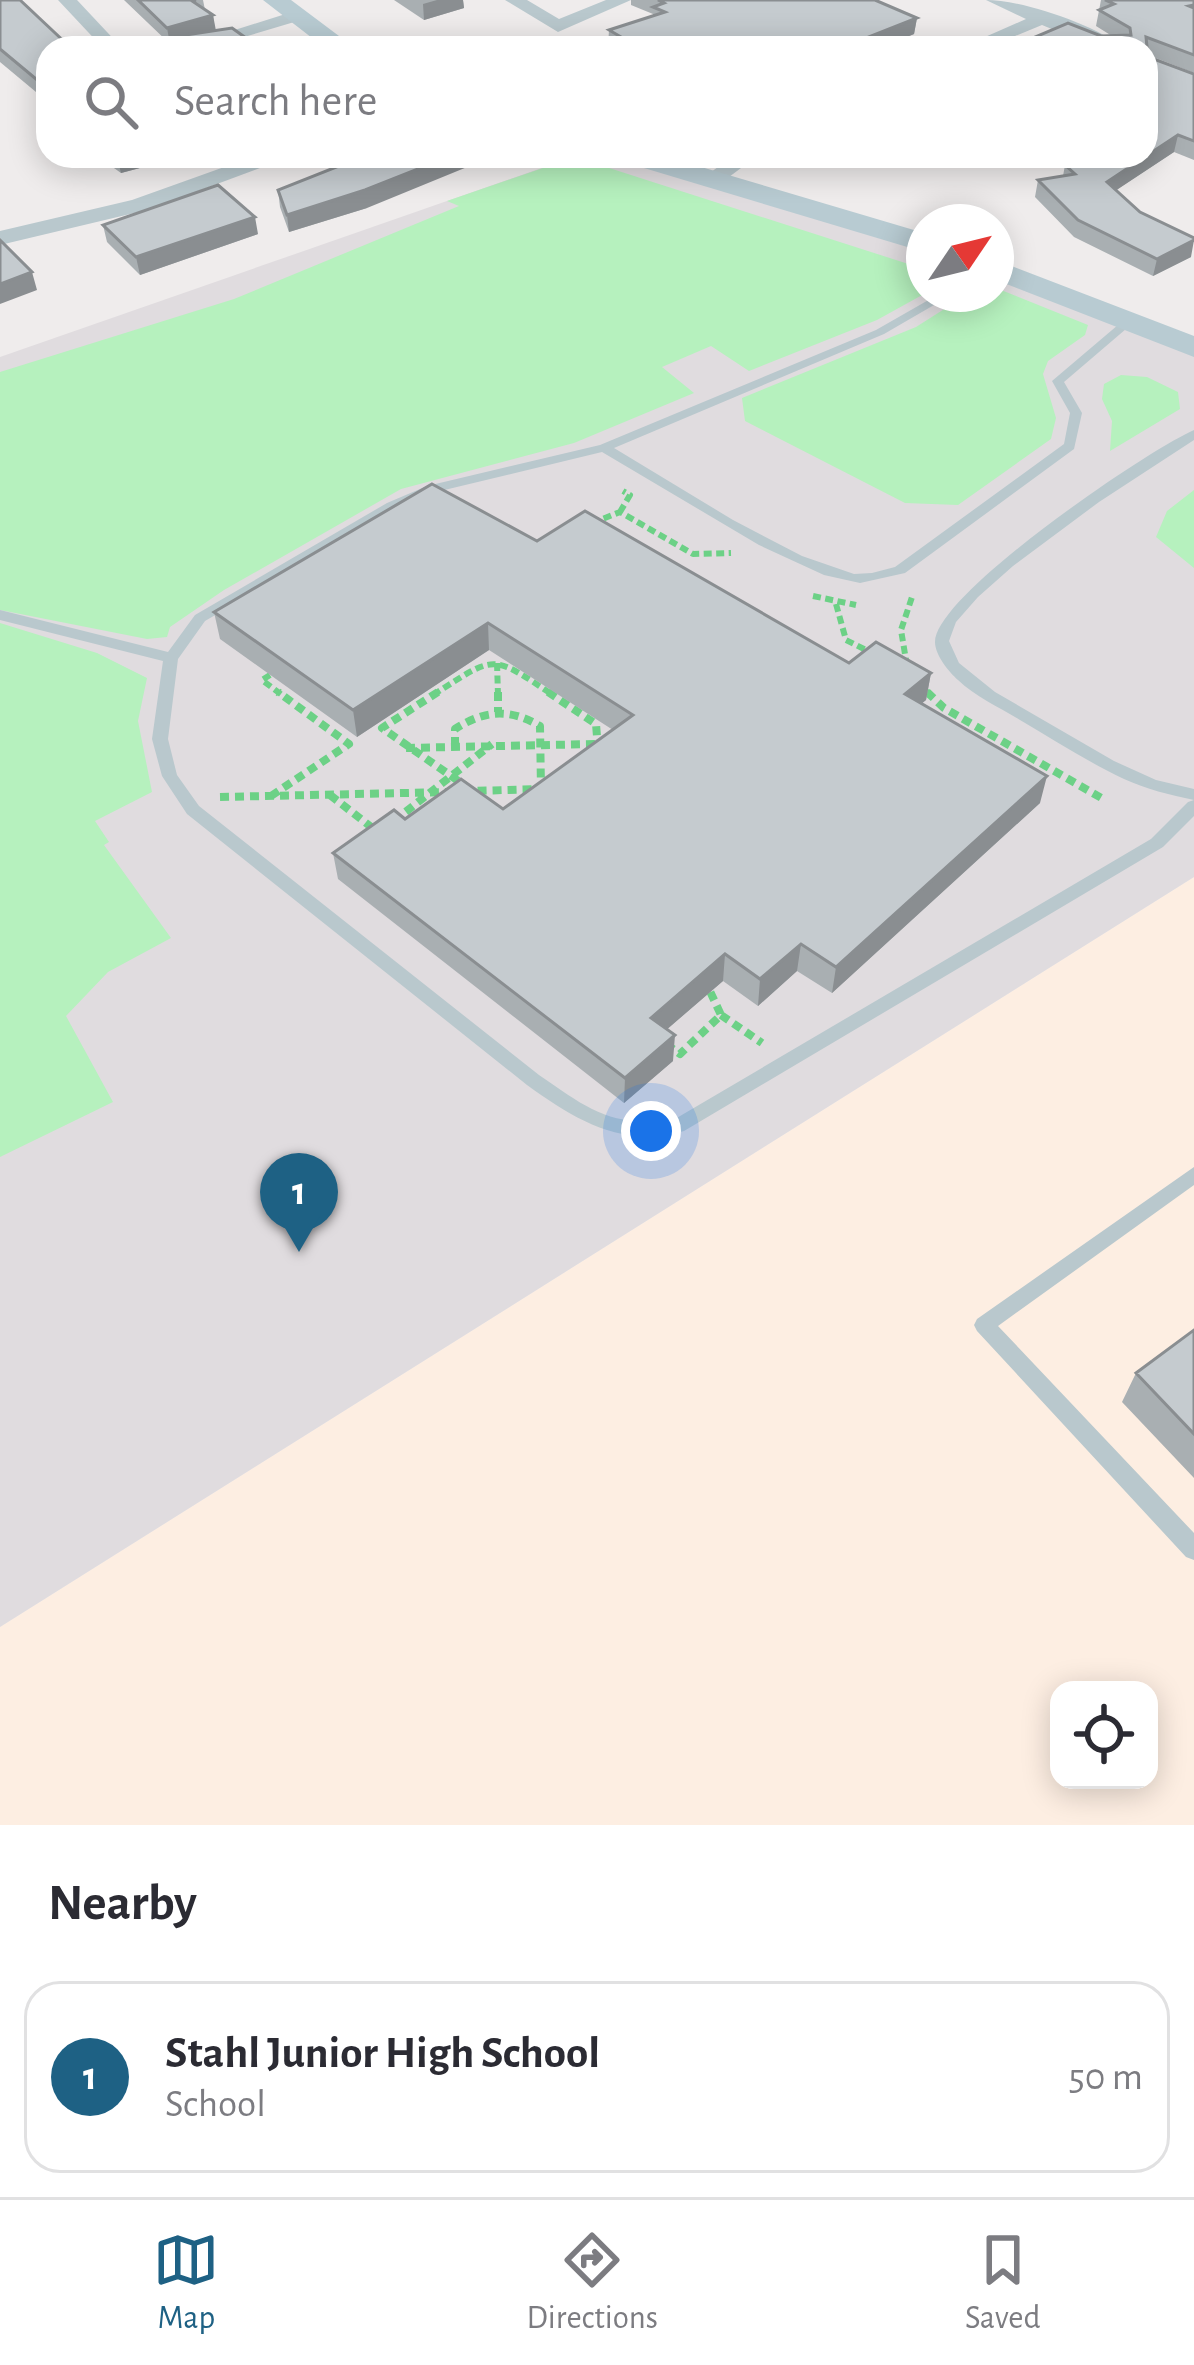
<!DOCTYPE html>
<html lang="en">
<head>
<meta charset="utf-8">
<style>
	:root { --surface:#fff; --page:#f2f2f3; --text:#2b2b33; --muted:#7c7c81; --line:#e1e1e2; --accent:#1e6184 }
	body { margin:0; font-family:"Alegreya Sans",sans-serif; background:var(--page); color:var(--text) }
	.controls { position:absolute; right:36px; bottom:36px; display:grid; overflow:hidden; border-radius:24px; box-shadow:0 6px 30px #0003 }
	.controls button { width:108px; height:108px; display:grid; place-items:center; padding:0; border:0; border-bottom:3px solid var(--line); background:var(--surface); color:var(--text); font:60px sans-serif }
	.compass { position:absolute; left:906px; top:204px; width:108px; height:108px; border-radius:50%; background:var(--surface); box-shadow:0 6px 30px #0003; rotate:55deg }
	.you { position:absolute; left:651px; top:1131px; width:42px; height:42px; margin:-30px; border:9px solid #fff; border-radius:50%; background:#1a73e8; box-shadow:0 0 0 18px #1a73e833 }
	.badge { display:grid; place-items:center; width:78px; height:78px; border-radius:50%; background:var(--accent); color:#fff; font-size:39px; font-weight:700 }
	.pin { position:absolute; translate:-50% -99px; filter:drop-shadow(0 3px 6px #0008) }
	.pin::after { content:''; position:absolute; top:63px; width:42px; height:36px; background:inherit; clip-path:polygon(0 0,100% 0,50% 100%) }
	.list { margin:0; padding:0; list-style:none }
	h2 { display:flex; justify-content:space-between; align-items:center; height:156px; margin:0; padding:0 48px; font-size:51px }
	h2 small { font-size:39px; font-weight:400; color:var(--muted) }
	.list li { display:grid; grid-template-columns:78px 1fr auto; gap:36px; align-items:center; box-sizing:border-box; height:192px; margin:0 24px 24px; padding:0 24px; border:3px solid var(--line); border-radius:36px }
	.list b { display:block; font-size:45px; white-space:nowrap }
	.list p { margin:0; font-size:39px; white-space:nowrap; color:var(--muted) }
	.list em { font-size:39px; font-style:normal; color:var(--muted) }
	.icon { flex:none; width:66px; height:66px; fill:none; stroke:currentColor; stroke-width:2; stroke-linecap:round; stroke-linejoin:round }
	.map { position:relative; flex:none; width:1194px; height:1825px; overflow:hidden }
	.search { position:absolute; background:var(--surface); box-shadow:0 6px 30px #0003; left:36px; right:36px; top:36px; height:132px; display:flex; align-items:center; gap:30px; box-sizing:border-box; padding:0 42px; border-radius:36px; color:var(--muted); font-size:45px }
	.sheet { height:372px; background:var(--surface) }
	nav { display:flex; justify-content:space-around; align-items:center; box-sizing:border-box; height:168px; border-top:3px solid var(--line); background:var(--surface); font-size:33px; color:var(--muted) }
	nav a { display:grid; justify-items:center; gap:6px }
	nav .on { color:var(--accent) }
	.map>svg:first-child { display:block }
</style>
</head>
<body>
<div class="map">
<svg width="1194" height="1825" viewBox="0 0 1194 1825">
	<rect width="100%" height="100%" fill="#efecec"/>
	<path fill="#fdeee2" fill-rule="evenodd" d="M 1194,877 L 1194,1825 L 0,1825 L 0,1627 ZM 1059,1690 L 1149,1690 L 1149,1780 L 1059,1780 Z"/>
	<path fill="#e0dcdf" d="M 576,156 L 634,156 L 924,243 L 924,294 L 996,294 L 996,269 L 1194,347 L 1194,877 L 0,1627 L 0,357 Z"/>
	<path fill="#b6f1be" d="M 575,157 L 924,269 L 924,294 L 877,320 L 749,371 L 711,346 L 662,367 L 694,393 L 574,443 L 401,489 L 224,590 L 170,627 L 167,637 L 147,639 L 0,610 L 0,372 L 234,299 L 459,206 L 447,201 Z
		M 996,288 L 1088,325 L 1085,335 L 1048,361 L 1043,374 L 1056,418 L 1051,439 L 958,505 L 905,503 L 745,421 L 742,398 L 916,327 L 968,294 L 996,294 Z
		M 1121,375 L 1147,377 L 1178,392 L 1180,409 L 1110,451 L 1112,421 L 1102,399 L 1104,384 Z
		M 1194,490 L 1194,568 L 1156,537 L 1167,511 Z
		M 0,623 L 97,653 L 147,678 L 138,721 L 152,792 L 95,821 L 109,842 L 104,845 L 171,938 L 108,972 L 66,1016 L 113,1102 L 0,1157 Z"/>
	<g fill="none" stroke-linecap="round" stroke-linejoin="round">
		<path stroke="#6cd186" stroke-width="6" stroke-dasharray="8 4.5" stroke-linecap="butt" d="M 620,512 L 630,495 L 623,491
			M 592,523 L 620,512 L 693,554 L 731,553
			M 813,596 L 856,605
			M 836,604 L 846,640 L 870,652
			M 497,663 L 498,695
			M 907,666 L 901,630 L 913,594
			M 270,675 L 262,680 L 282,695
			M 923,688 L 930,695
			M 433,695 C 496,655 490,653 553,695"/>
		<path stroke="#6cd186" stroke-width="8" stroke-dasharray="9 6" stroke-linecap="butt" d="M 438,692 L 382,728 L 467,787
			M 498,692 L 498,712
			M 548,692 L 596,724 L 598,749
			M 927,692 L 944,708 L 1105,800
			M 455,746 L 455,729 C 485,710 509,708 540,726 L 541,789 L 471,791
			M 406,748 L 597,744
			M 330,795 L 375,830
			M 271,796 L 349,744 L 278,692
			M 220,797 L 450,792
			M 394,821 L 492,744
			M 721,1015 L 762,1043
			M 666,1044 L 680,1054 L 721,1015 L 708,987"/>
		<path fill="#b9c8cd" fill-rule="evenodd" d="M 939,294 L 953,294 L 884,334 L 614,448 L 733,520 L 802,556 L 854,574 L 872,573 L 895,567 L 1064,444 L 1070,413 L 1052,381 L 1125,319 L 1133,319 L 1133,323 L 1064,382 L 1082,413 L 1074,449 L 905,573 L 860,583 L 824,575 L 759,545 L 602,452 L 436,492 L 397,509 L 205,621 L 178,659 L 168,739 L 177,775 L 199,806 L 539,1075 C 590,1110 611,1128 675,1119 L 1151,839 L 1188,802 L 1194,800 C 1170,795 1146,789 1124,779 C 1088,762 1054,740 1020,720 C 999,707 976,697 958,680 C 949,672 935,655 935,642 C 935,594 1148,450 1194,430 L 1194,440 L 1099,502 L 1013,566 L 978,597 L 956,622 L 949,641 L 959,663 L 995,692 L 1114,761 L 1156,780 L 1194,789 L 1194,816 L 1163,847 L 684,1131 C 622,1149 576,1120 527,1085 L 187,814 L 162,776 L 152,739 L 163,661 L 0,620 L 0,610 L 168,652 L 195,615 L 387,503 L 427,486 L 600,445 L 876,330 Z
			M 1194,1167 L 1194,1185 L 998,1326 L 1194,1533 L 1194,1560 L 1186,1557 L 977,1331 L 974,1325 L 977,1319 Z"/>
		<path fill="#b9c8cd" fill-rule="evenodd" d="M 58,0 L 77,0 L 122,48 L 103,48 Z
			M 505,0 L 527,0 L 559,19 L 606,0 L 631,0 L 558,32 Z
			M 986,0 C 1023,0 1095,25 1124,48 L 1098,48 L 1042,25 L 986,48 L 960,48 L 1026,19 Z
			M 295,11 L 304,16 L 301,20 L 207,48 L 178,48 Z
			M 255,156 L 275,156 L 276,162 L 147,210 L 0,245 L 0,231 L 132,200 Z
			M 733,156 L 757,156 L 721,183 L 707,183 L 707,175 Z"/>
		<path fill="#b8cbd2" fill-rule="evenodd" d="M 263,0 L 291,0 L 355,48 L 325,48 Z
			M 620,156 L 664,156 L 924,233 L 924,252 L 624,162 Z
			M 996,260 L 1194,336 L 1194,357 L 996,280 Z"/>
	</g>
	<path fill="#a9afb2" d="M 0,0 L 48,48 L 48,102 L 0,62 Z
		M 124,0 L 203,0 L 205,10 L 213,15 L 215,31 L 260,48 L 181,48 L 180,41 L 170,44 Z
		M 394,0 L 463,0 L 464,8 L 424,20 Z
		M 631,0 L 875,0 L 917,18 L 914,34 L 880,48 L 611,48 L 608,47 L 609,30 L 653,16 L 653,14 L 631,5 Z
		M 1101,0 L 1194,0 L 1194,73 L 1148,55 L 1194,74 L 1194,160 L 1174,152 L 1116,190 L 1191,257 L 1153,276 L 1074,237 L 1035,197 L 1038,180 L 1063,176 L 1065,165 L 1146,156 L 1146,48 L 1112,36 L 1096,26 Z
		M 97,156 L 185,156 L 121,173 Z
		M 841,156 L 887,156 L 871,167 Z
		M 278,190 L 367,208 L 289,232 L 280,207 Z
		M 103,225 L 258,234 L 140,275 L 107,242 Z
		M 537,541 L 849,663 L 931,673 L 926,700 L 921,704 L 1040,803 L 832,993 L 797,971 L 758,1006 L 723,981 L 667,1029 L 673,1061 L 624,1103 L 338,879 L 333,853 L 405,819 L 503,809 L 613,730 L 489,650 L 357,737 L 220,639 L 214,612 Z
		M 1194,1330 L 1194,1478 L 1122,1402 L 1136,1373 Z"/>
	<path fill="#8a8e91" d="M 437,0 L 463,0 L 464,8 L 424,20 L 423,4 Z
		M 213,15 L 216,31 L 179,36 L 180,41 L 170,44 L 167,28 Z
		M 917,18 L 914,34 L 880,48 L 841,48 Z
		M 1178,135 L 1174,152 L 1103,199 L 1107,182 Z
		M 185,156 L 121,173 L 117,157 L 120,156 Z
		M 451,156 L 494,156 L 367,208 L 289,232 L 287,215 Z
		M 872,156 L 887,156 L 871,167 Z
		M 255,217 L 258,234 L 140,275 L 136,257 Z
		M 1194,240 L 1191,257 L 1153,276 L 1157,259 Z
		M 32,272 L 37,290 L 0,304 L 0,284 Z
		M 488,623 L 489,650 L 357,737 L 353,710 Z
		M 931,673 L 926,700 L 900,721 L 905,694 Z
		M 1047,776 L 1040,803 L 832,993 L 836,967 Z
		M 801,944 L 797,971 L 758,1006 L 760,979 Z
		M 725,954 L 723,981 L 650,1044 L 651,1018 Z
		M 675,1035 L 673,1061 L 624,1103 L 625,1078 Z"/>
	<path fill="#c5cbcf" stroke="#8a8e91" stroke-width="3" d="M 0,0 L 20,0 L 71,48 L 48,48 L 48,89 L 0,49 Z
		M 138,0 L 196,0 L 192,1 L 213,15 L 167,28 Z
		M 658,0 L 875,0 L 917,18 L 841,48 L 640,48 L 609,30 L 665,12 L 653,7 L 664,3 Z
		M 1105,0 L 1194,0 L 1194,5 L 1189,6 L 1194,8 L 1194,55 L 1146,37 L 1148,57 L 1194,74 L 1194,141 L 1178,135 L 1107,182 L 1140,212 L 1194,238 L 1194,240 L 1157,259 L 1078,220 L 1038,180 L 1075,174 L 1065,165 L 1080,156 L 1146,156 L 1146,114 L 1154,109 L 1146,105 L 1146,48 L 1009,48 L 1068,23 L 1101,36 L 1131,35 L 1130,28 L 1099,10 L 1114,4 Z
		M 232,28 L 260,48 L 198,48 L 179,36 Z
		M 364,156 L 451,156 L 365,190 L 287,215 L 278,190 Z
		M 218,185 L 255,217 L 136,257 L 103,225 Z
		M 0,240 L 32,272 L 0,284 Z
		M 432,484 L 537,541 L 585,511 L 849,663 L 876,642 L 931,673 L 905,694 L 1047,776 L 836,967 L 801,944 L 760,979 L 725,954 L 651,1018 L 675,1035 L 625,1078 L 333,853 L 394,810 L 405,819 L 461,779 L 503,809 L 633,715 L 488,623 L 353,710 L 214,612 Z
		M 1194,1330 L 1194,1434 L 1136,1373 Z"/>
</svg>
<div class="controls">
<button><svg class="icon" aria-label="locate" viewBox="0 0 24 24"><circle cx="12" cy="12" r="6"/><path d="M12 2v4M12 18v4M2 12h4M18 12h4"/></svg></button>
</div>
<svg class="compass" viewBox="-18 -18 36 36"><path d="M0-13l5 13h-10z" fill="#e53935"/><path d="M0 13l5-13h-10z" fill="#7c7c81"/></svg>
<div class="you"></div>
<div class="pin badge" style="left:299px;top:1252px">1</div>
<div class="search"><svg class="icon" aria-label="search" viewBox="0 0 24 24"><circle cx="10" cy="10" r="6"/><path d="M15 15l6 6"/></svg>Search here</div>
</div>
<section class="sheet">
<h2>Nearby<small></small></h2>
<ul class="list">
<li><span class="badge">1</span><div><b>Stahl Junior High School</b><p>School</p></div><em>50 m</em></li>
</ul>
</section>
<nav>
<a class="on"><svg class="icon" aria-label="map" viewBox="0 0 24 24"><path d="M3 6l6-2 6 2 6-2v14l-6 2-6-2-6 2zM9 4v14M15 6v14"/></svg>Map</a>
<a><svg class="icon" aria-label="directions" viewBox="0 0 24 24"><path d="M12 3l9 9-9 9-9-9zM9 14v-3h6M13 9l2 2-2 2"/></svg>Directions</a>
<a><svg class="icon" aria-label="saved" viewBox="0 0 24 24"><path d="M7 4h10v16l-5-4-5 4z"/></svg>Saved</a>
</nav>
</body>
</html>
